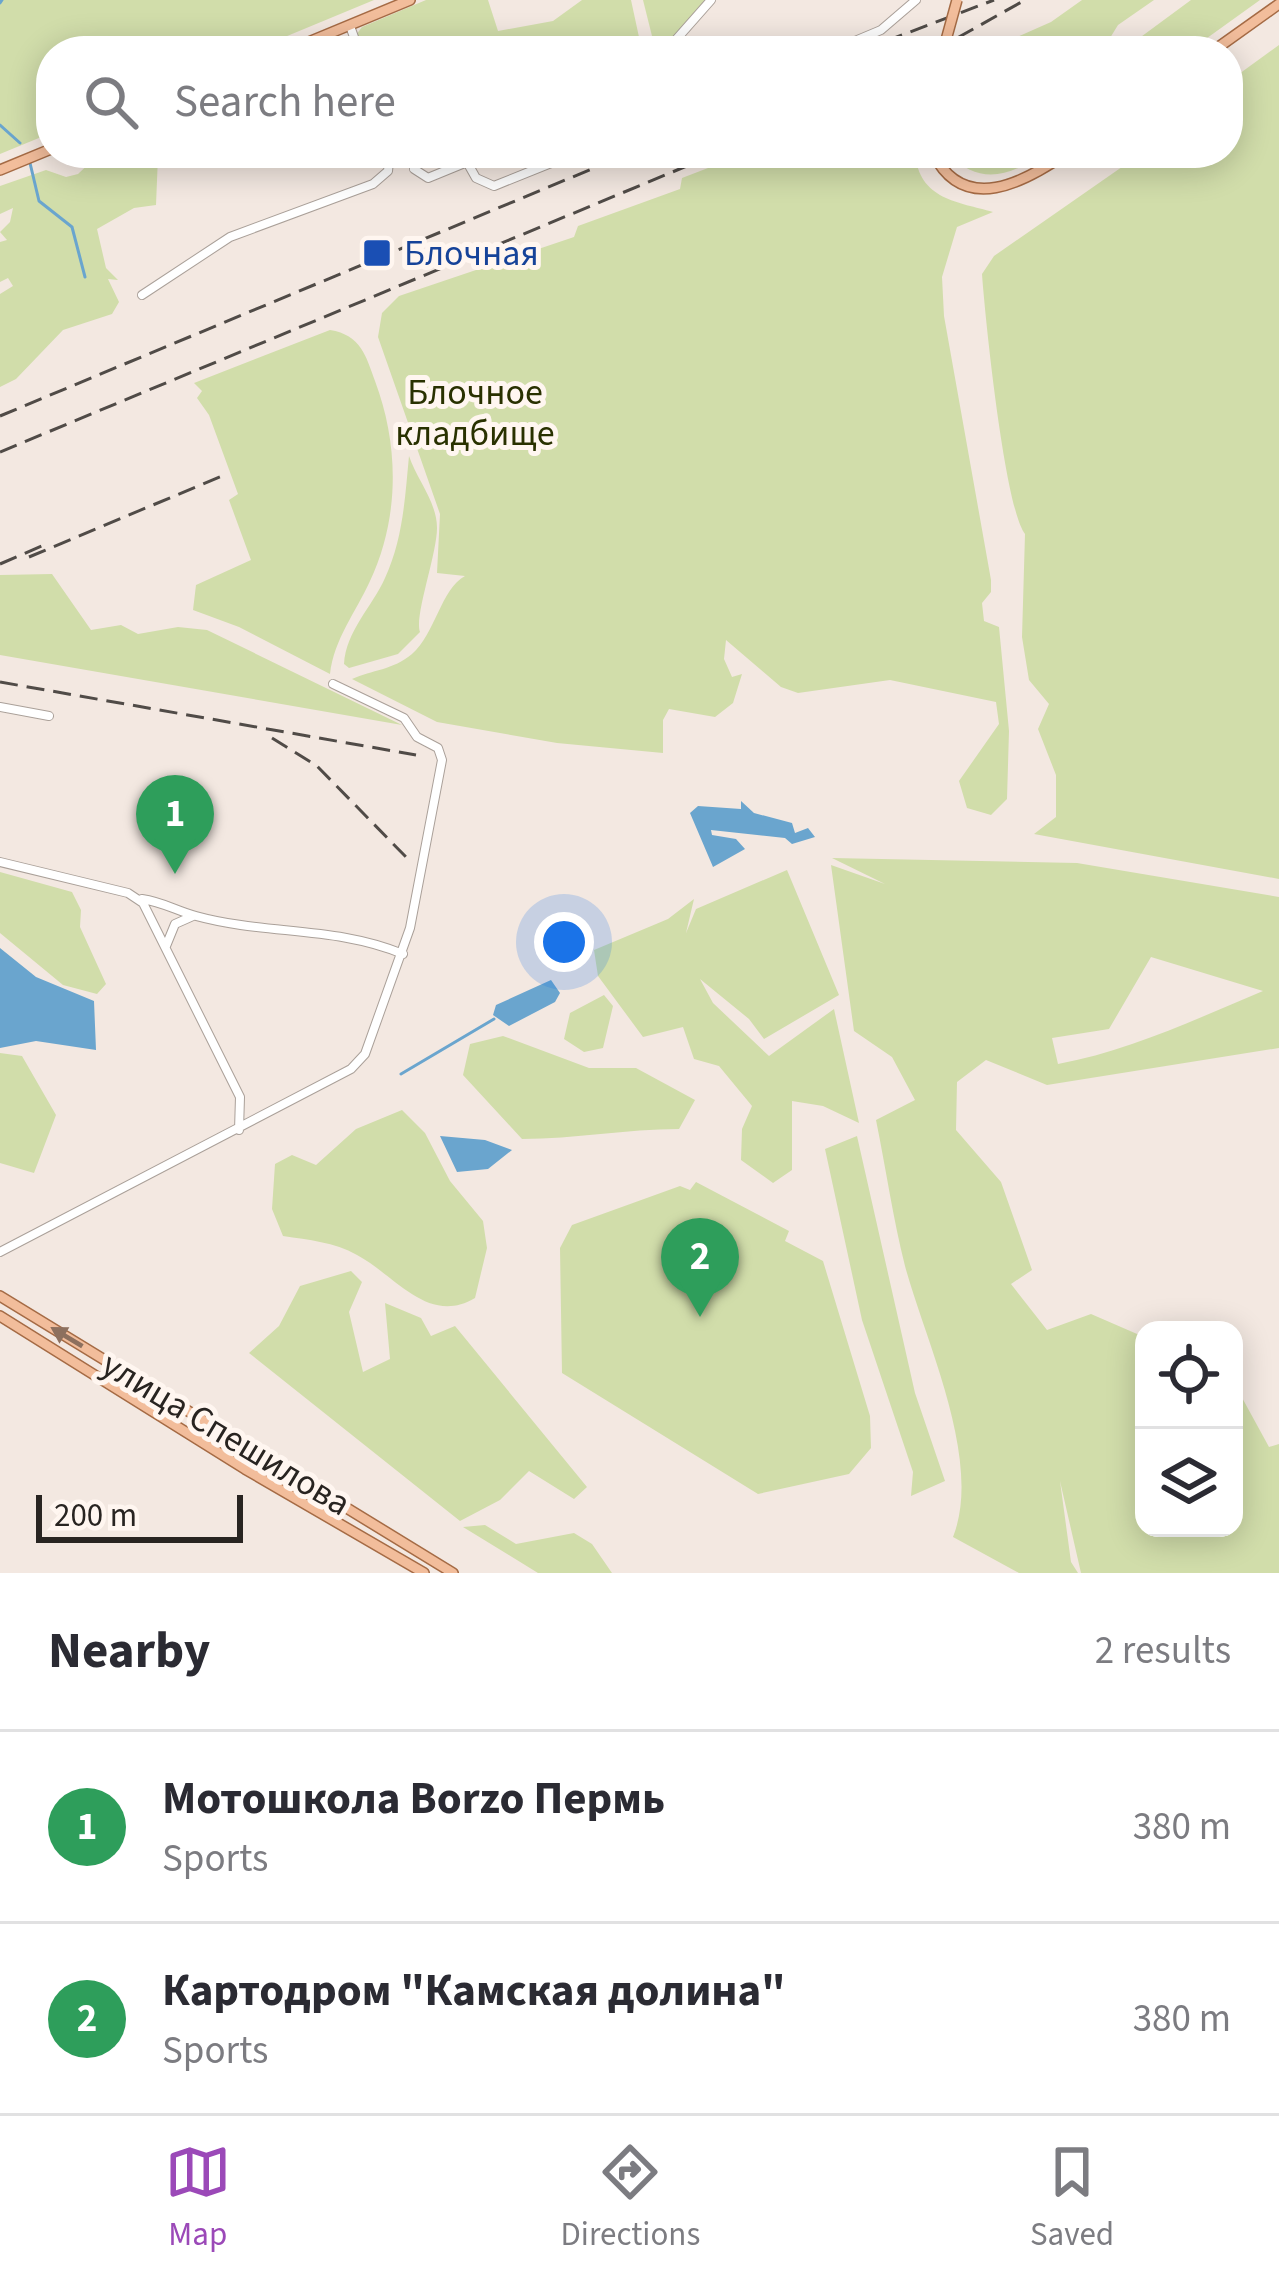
<!DOCTYPE html>
<html lang="en">
<head>
<meta charset="utf-8">
<style>
	:root { --surface:#fff; --page:#f2f2f3; --text:#2b2b33; --muted:#7c7c81; --line:#e1e1e2; --accent:#9b49b8 }
	body { margin:0; font-family:"Source Sans 3",sans-serif; background:var(--page); color:var(--text) }
	.controls { position:absolute; right:36px; bottom:36px; display:grid; overflow:hidden; border-radius:24px; box-shadow:0 6px 30px #0003 }
	.controls button { width:108px; height:108px; display:grid; place-items:center; padding:0; border:0; border-bottom:3px solid var(--line); background:var(--surface); color:var(--text); font:60px sans-serif }
	.scale { position:absolute; left:36px; bottom:30px; width:207px; box-sizing:border-box; padding-left:12px; border:6px solid #282421; border-top:0; font-size:33px; line-height:42px; white-space:nowrap; color:#282421; -webkit-text-stroke:9px #fff6f0; paint-order:stroke }
	.you { position:absolute; left:564px; top:942px; width:42px; height:42px; margin:-30px; border:9px solid #fff; border-radius:50%; background:#1a73e8; box-shadow:0 0 0 18px #1a73e833 }
	.badge { display:grid; place-items:center; width:78px; height:78px; border-radius:50%; background:var(--accent); color:#fff; font-size:39px; font-weight:700 }
	.pin { position:absolute; translate:-50% -99px; filter:drop-shadow(0 3px 6px #0008) }
	.pin::after { content:''; position:absolute; top:63px; width:42px; height:36px; background:inherit; clip-path:polygon(0 0,100% 0,50% 100%) }
	.list { margin:0; padding:0; list-style:none }
	h2 { display:flex; justify-content:space-between; align-items:center; height:156px; margin:0; padding:0 48px; font-size:51px }
	h2 small { font-size:39px; font-weight:400; color:var(--muted) }
	.list li { display:grid; grid-template-columns:78px 1fr auto; gap:36px; align-items:center; box-sizing:border-box; height:192px; padding:0 48px; border-top:3px solid var(--line) }
	.list b { display:block; font-size:45px; white-space:nowrap }
	.list p { margin:0; font-size:39px; white-space:nowrap; color:var(--muted) }
	.list em { font-size:39px; font-style:normal; color:var(--muted) }
	.icon { flex:none; width:66px; height:66px; fill:none; stroke:currentColor; stroke-width:2; stroke-linecap:round; stroke-linejoin:round }
	.map { position:relative; flex:none; width:1279px; height:1573px; overflow:hidden }
	.search { position:absolute; background:var(--surface); box-shadow:0 6px 30px #0003; left:36px; right:36px; top:36px; height:132px; display:flex; align-items:center; gap:30px; box-sizing:border-box; padding:0 42px; border-radius:48px; color:var(--muted); font-size:45px }
	.sheet { height:540px; background:var(--surface) }
	nav { display:flex; justify-content:space-around; align-items:center; box-sizing:border-box; height:168px; border-top:3px solid var(--line); background:var(--surface); font-size:33px; color:var(--muted) }
	nav a { display:grid; justify-items:center; gap:6px }
	nav .on { color:var(--accent) }
	.map>svg:first-child { display:block }
</style>
</head>
<body>
<div class="map">
<svg width="1279" height="1573" viewBox="0 0 1279 1573">
	<rect width="100%" height="100%" fill="#f3e8e1"/>
	<path fill="#d1ddaa" fill-rule="evenodd" d="M 0,0 L 374,0 L 251,51 L 51,51 L 51,133 L 0,154 Z
		M 426,0 L 488,0 L 498,31 L 553,21 L 582,0 L 631,0 L 642,51 L 363,51 L 356,35 L 362,27 Z
		M 643,0 L 706,0 L 663,51 L 655,48 Z
		M 1082,0 L 1154,0 L 1118,25 L 1102,51 L 985,51 L 1051,22 Z
		M 1191,0 L 1260,0 L 1189,51 L 1111,51 L 1134,42 Z
		M 1279,45 L 1279,879 L 1034,834 L 1056,817 L 1056,775 L 1038,729 L 1049,704 L 1029,680 L 1022,637 L 1025,534 C 1005,509 985,317 982,274 L 994,256 L 1142,153 L 1228,153 L 1228,82 Z
		M 100,153 L 179,153 L 158,156 L 156,205 L 134,208 L 97,229 L 106,268 L 118,280 L 108,279 L 119,302 L 112,314 L 63,330 L 16,379 L 0,387 L 0,294 L 13,286 L 8,278 L 0,282 L 0,242 L 7,240 L 0,232 L 10,222 L 13,208 L 0,214 L 0,186 L 46,170 L 66,177 L 78,174 Z
		M 747,153 L 915,153 C 919,200 959,202 993,212 L 957,227 L 942,277 L 944,316 L 991,580 L 991,592 L 982,603 L 984,621 L 999,627 L 1009,731 L 1007,799 L 991,815 L 967,808 L 959,781 L 999,724 L 996,702 L 890,680 L 798,693 L 781,687 L 726,640 L 724,659 L 732,677 L 742,674 L 733,703 L 715,717 L 669,709 L 663,720 L 663,753 L 557,743 L 437,722 L 352,679 C 372,670 393,670 412,654 C 435,634 441,589 465,576 L 437,573 L 440,514 L 378,337 L 382,313 L 399,296 L 574,237 L 578,226 L 680,189 L 682,178 Z
		M 947,153 L 1045,153 C 1009,176 981,187 947,153 Z
		M 330,330 C 361,335 366,356 375,381 C 399,445 400,517 370,581 C 356,612 334,639 330,674 L 239,627 L 193,610 L 196,585 L 251,560 L 229,500 L 238,494 L 209,415 L 197,398 L 202,391 L 194,383 Z
		M 409,456 C 417,480 437,502 437,528 C 437,554 414,617 420,632 L 398,654 L 349,668 L 344,664 C 346,631 372,607 385,578 C 403,539 405,498 409,456 Z
		M 52,574 L 91,630 L 121,625 L 138,634 L 178,627 L 207,630 L 402,725 L 0,655 L 0,575 Z
		M 832,858 L 1077,863 L 1279,897 L 1279,1048 L 1047,1085 L 986,1060 L 957,1082 L 956,1130 L 1001,1182 L 1032,1270 L 1011,1284 L 1047,1330 L 1091,1314 L 1144,1337 L 1144,1528 L 1234,1528 L 1234,1383 L 1269,1447 L 1279,1444 L 1279,1573 L 1081,1573 L 1060,1481 L 1071,1562 L 1078,1573 L 1019,1573 L 953,1537 C 983,1461 926,1343 905,1266 C 893,1219 886,1169 876,1120 L 915,1100 L 892,1057 L 854,1031 L 831,865 L 885,884 ZM 1151,957 L 1263,991 C 1196,1019 1129,1051 1058,1064 L 1052,1038 L 1109,1029 Z
		M 787,870 L 839,995 L 764,1039 L 749,1019 L 700,979 L 713,1003 L 769,1056 L 834,1009 L 859,1123 L 823,1106 L 792,1101 L 792,1170 L 773,1183 L 741,1160 L 742,1129 L 752,1106 L 719,1066 L 694,1059 L 683,1027 L 643,1037 L 598,976 L 594,950 L 668,919 L 694,899 L 686,933 L 696,909 Z
		M 0,872 L 72,892 L 81,910 L 80,927 L 106,984 L 97,994 L 63,985 L 0,933 Z
		M 604,995 L 613,1006 L 603,1048 L 584,1052 L 564,1039 L 570,1013 Z
		M 503,1036 L 589,1068 L 636,1068 L 695,1100 L 679,1129 C 626,1129 575,1139 522,1139 L 463,1075 L 470,1044 Z
		M 0,1053 L 22,1056 L 56,1115 L 34,1173 L 0,1163 Z
		M 402,1110 L 425,1133 L 450,1181 L 483,1221 L 487,1248 L 475,1298 C 428,1326 395,1275 357,1255 C 334,1242 309,1240 283,1236 L 272,1209 L 275,1164 L 292,1155 L 316,1165 L 356,1129 Z
		M 857,1136 L 915,1393 L 945,1481 L 911,1496 L 913,1472 L 862,1320 L 825,1149 Z
		M 696,1182 L 789,1231 L 785,1241 L 823,1261 L 870,1416 L 871,1448 L 849,1474 L 758,1494 L 562,1373 L 560,1248 L 572,1225 L 680,1186 L 690,1190 Z
		M 351,1271 L 362,1282 L 349,1312 L 363,1372 L 390,1359 L 385,1303 L 421,1318 L 431,1336 L 455,1326 L 587,1487 L 574,1499 L 529,1471 L 500,1500 L 460,1521 L 249,1353 L 279,1326 L 300,1286 Z
		M 485,1525 L 516,1544 L 574,1533 L 592,1544 L 612,1573 L 538,1573 L 463,1527 Z"/>
	<path fill="#6aa5ce" d="M 741,801 L 754,813 L 792,823 L 795,833 L 808,828 L 815,837 L 792,844 L 785,838 L 711,830 L 712,835 L 736,839 L 745,849 L 713,867 L 690,813 L 698,806 L 741,809 Z
		M 0,948 L 36,977 L 94,1001 L 96,1050 L 36,1041 L 0,1048 Z
		M 551,980 L 560,993 L 555,1002 L 509,1026 L 493,1015 L 496,1005 Z
		M 440,1136 L 485,1140 L 512,1150 L 488,1169 L 457,1172 Z"/>
	<g fill="none" stroke-linecap="round" stroke-linejoin="round">
		<path stroke="#6aa5ce" stroke-width="3" d="M 0,3 L 2,0
			M 0,125 L 20,143
			M 30,163 L 39,201 L 72,227 L 85,277
			M 401,1074 L 494,1019"/>
		<defs>
			<path id="minor" d="M 350,26 L 359,51
				M 666,51 L 711,0
				M 831,51 L 881,30 L 916,0
				M 414,169 L 428,178 L 467,162 L 476,178 L 494,186 L 576,153
				M 142,295 L 230,237 L 373,184 L 388,171 L 390,153
				M 0,707 L 49,716
				M 0,862 L 128,893 L 143,903 L 240,1097 L 239,1130
				M 142,899 C 163,902 177,911 196,916 C 265,935 336,926 403,954
				M 166,946 L 175,924 L 193,916
				M 0,1252 L 351,1069 L 365,1054 L 410,928 L 442,760 L 438,748 L 417,737 L 404,718 L 333,684"/>
			<path id="major" d="M 287,51 L 410,0
				M 1213,51 L 1279,4
				M 933,153 C 964,216 1025,182 1067,153
				M 0,170 L 51,149
				M 0,1296 L 453,1573
				M 0,1316 L 245,1469 L 424,1573
				M 206,1442 L 224,1442 L 216,1427"/>
		</defs>
		<use href="#minor" stroke="#aaa099" stroke-width="10"/>
		<use href="#major" stroke="#a56b45" stroke-width="12"/>
		<use href="#minor" stroke="#fff" stroke-width="8"/>
		<use href="#major" stroke="#f2bd9b" stroke-width="9"/>
		<path stroke="#504b47" stroke-width="3" stroke-dasharray="18 9" stroke-linecap="butt" d="M 860,51 L 994,0
			M 934,51 L 1025,0
			M 0,416 L 630,153
			M 0,452 L 718,153
			M 29,557 L 222,476
			M 0,564 L 44,545
			M 0,682 L 416,755
			M 272,738 L 317,766 L 406,857"/>
		<defs>
			<path id="major-bridge" d="M 943,51 L 957,0"/>
		</defs>
		<use href="#major-bridge" stroke="#a56b45" stroke-width="12" stroke-linecap="butt"/>
		<use href="#major-bridge" stroke="#f2bd9b" stroke-width="9"/>
	</g>
	<defs><path id="oneway-solid" d="M-6-.8H1V-3.2L6.5 0L1 3.2V.8H-6Z" transform="scale(3)"/></defs>
	<use fill="#8d705e" href="#oneway-solid" transform="translate(67 1337) rotate(-149)"/>
	<rect fill="#1a4fb4" stroke="#fff6f0" stroke-width="4.5" x="362" y="238" width="30" height="30" rx="6"/>
	<g text-anchor="middle" dominant-baseline="central" stroke-width="10" stroke-linejoin="round" paint-order="stroke">
		<g font-size="36" fill="#164399" stroke="#fff6f0" text-anchor="start">
			<text x="404" y="253">Блочная</text>
		</g>
		<g font-size="36" fill="#293100" stroke="#fff6f0">
			<text x="475" y="392">Блочное<tspan x="475" dy="41">кладбище</tspan></text>
		</g>
		<g font-size="36" fill="#282421" stroke="#fff6f0">
			<text transform="translate(226 1434) rotate(31)">улица Спешилова</text>
		</g>
	</g>
</svg>
<div class="controls">
<button><svg class="icon" aria-label="locate" viewBox="0 0 24 24"><circle cx="12" cy="12" r="6"/><path d="M12 2v4M12 18v4M2 12h4M18 12h4"/></svg></button>
<button><svg class="icon" aria-label="layers" viewBox="0 0 24 24"><path d="M12 4l9 5-9 5-9-5zM3 14l9 5 9-5"/></svg></button>
</div>
<div class="scale">200 m</div>
<div class="you"></div>
<div class="pin badge" style="left:175px;top:874px;background:#2e9e5b">1</div>
<div class="pin badge" style="left:700px;top:1317px;background:#2e9e5b">2</div>
<div class="search"><svg class="icon" aria-label="search" viewBox="0 0 24 24"><circle cx="10" cy="10" r="6"/><path d="M15 15l6 6"/></svg>Search here</div>
</div>
<section class="sheet">
<h2>Nearby<small>2 results</small></h2>
<ul class="list">
<li><span class="badge" style="background:#2e9e5b">1</span><div><b>Мотошкола Borzo Пермь</b><p>Sports</p></div><em>380 m</em></li>
<li><span class="badge" style="background:#2e9e5b">2</span><div><b>Картодром &quot;Камская долина&quot;</b><p>Sports</p></div><em>380 m</em></li>
</ul>
</section>
<nav>
<a class="on"><svg class="icon" aria-label="map" viewBox="0 0 24 24"><path d="M3 6l6-2 6 2 6-2v14l-6 2-6-2-6 2zM9 4v14M15 6v14"/></svg>Map</a>
<a><svg class="icon" aria-label="directions" viewBox="0 0 24 24"><path d="M12 3l9 9-9 9-9-9zM9 14v-3h6M13 9l2 2-2 2"/></svg>Directions</a>
<a><svg class="icon" aria-label="saved" viewBox="0 0 24 24"><path d="M7 4h10v16l-5-4-5 4z"/></svg>Saved</a>
</nav>
</body>
</html>
